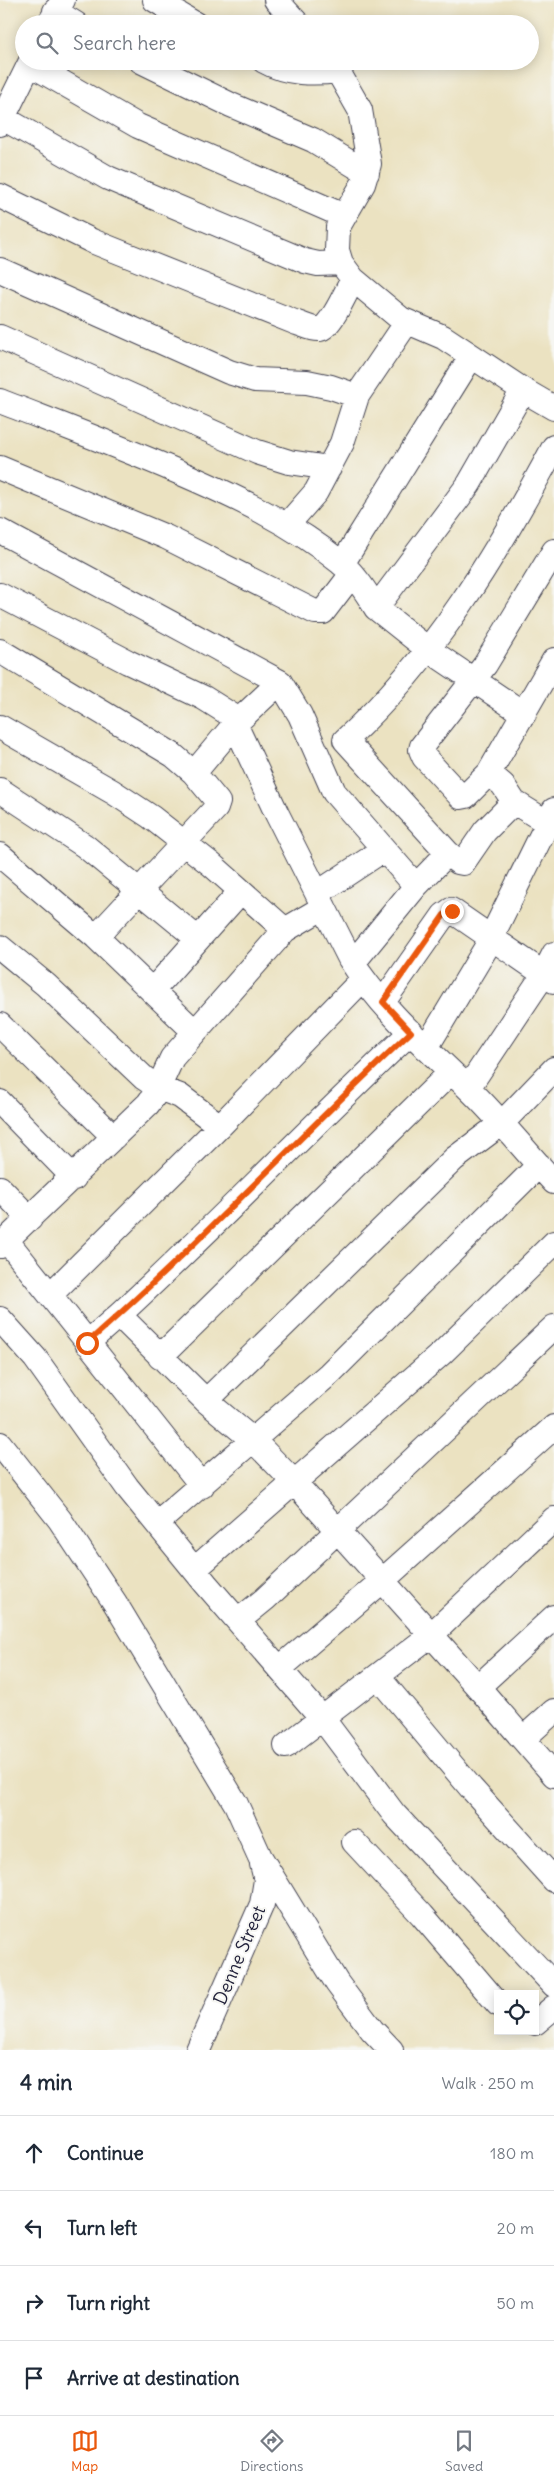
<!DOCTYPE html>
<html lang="en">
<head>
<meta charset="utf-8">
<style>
	:root { --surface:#fff; --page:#f2f2f3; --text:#1f2937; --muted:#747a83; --line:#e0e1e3; --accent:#ea580c }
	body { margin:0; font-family:Delius,sans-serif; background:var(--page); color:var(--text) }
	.controls { position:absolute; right:15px; bottom:15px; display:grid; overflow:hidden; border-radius:0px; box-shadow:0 2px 12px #0003 }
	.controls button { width:45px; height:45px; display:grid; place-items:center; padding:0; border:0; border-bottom:1px solid var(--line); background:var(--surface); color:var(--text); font:25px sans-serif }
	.stop { position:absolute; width:15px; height:15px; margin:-11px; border:4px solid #ea580c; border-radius:50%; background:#fff }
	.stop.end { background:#ea580c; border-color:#fff; box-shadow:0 1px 5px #0008 }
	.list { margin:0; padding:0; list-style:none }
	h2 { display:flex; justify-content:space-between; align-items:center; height:65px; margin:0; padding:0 20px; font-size:21px }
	h2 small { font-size:16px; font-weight:400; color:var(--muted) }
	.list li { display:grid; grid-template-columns:32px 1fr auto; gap:15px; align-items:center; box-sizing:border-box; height:75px; padding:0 20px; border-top:1px solid var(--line) }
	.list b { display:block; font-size:19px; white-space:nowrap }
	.list em { font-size:16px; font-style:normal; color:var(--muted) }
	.icon { flex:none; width:28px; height:28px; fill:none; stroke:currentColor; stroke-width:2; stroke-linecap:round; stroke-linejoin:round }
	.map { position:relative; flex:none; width:554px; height:2050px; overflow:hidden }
	.search { position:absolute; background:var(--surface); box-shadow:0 2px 12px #0003; left:15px; right:15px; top:15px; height:55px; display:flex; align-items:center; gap:12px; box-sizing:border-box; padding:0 18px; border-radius:28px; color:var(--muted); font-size:19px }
	.sheet { height:365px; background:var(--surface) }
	nav { display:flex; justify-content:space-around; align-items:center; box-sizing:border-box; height:70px; border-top:1px solid var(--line); background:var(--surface); font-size:14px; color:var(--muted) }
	nav a { display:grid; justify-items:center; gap:2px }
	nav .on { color:var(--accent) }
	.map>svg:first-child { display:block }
</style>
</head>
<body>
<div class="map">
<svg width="554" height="2050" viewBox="0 0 554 2050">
	<rect width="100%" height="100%" fill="#f6f6f2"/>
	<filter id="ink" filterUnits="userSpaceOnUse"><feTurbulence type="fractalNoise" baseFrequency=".02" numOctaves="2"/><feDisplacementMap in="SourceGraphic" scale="10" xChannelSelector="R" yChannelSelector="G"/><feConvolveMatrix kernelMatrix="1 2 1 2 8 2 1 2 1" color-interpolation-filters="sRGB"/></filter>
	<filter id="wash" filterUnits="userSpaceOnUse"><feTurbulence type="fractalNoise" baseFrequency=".0096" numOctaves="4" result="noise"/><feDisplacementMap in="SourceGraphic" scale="20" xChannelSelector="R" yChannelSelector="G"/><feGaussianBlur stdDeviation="1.12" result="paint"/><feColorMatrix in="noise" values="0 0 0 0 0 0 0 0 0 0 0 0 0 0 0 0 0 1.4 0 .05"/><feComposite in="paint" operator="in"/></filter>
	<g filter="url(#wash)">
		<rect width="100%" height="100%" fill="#ebe2c1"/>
	</g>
	<g filter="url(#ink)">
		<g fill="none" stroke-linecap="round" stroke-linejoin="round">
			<defs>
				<path id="minor" d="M 155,0 L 195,24
					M 276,0 L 298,24
					M 55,11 L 76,24
					M 49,24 L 63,0
					M 141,61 L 231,105 L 313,140 L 367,173
					M 264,61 C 287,74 313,74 339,71
					M 332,61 L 360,110 L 369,164 L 363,184 L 338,227 L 337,250 L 341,263 L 353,279 L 401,319 L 443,337 L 523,390 L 554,408
					M 30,64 L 138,126 L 344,216
					M 3,118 L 108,178 L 305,261 L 318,264 L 341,263
					M 0,124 L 31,61
					M 0,196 L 92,241 L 297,323 C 304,325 313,330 320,329 C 331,327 347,290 353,279
					M 0,270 L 229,372 L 255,380 L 307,382 L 331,387 L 357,396
					M 0,337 L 257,452 L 289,462 L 329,468
					M 523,390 L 469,484 L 376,608 L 429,650 L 524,714
					M 0,401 C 59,424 118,446 176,471 C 234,496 292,523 341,563 C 356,576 366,592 376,608
					M 0,468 L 166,537 L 315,612 L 323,612 L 352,574
					M 288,524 L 316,492 L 342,443 L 357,396 L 407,322
					M 0,531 L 280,682 L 300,715 L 334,792 L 416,886
					M 342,564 L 471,357
					M 0,595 L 128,662 L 204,698 L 239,720
					M 0,651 L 173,755 L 194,773 L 218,802 L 216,808 L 96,937
					M 235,724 L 277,814 L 350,959 C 381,1009 427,1048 469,1089 C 499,1118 525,1151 554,1182
					M 0,727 L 113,792 L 151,817 L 212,865 L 285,930
					M 194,773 L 235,724 L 280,682
					M 489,773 L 466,796 L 461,797 L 424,757 L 421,750 L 422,746 L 485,665 L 554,551
					M 0,790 L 85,846 L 198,939
					M 514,802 L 503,785 L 489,773 L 554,660
					M 448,853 L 345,740 C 435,658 497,553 554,447
					M 0,855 L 96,937 L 195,1032
					M 318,893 L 383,850
					M 0,947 L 46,985 L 144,1078 L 159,1088 L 180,1096 L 220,1126
					M 353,963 L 416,886 L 448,853 L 458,862 L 463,863 L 485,831 L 514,802 L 548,823
					M 152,991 L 241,891
					M 383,1002 L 444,915 L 451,910 L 554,981
					M 0,1025 L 114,1137
					M 411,1032 C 312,1125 219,1223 119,1315 L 206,1401 L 254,1441 L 293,1481 L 478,1687 L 554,1775
					M 426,1048 L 486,948 L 554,810
					M 468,1088 L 544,974 L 554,954
					M 0,1102 L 74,1178
					M 0,1188 L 30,1219
					M 7,1241 L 202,1486
					M 0,1246 L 148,1104 L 156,1093 L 172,1058 L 285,930 L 324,907
					M 50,1295 L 220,1126 L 363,979
					M 0,1319 L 35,1358 L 127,1487 L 206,1584 L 322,1718 L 394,1814 L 554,1985
					M 87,1343 L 119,1315
					M 160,1357 L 451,1072
					M 206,1401 L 454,1159 L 502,1123 L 554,1069
					M 0,1444 L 60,1520 L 115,1603 L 236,1804 L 260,1857 L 337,1983 L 372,2030 L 391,2050
					M 157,1523 L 329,1374 L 539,1165
					M 195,1569 L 442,1353 L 554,1243
					M 238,1621 L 265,1599 L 554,1327
					M 280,1668 L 382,1581 L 554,1427
					M 378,1677 L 471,1788 L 554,1880
					M 478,1687 L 554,1617
					M 524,1738 L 554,1711
					M 286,1746 L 431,1635 L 554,1519
					M 354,1842 L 422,1915 L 498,2004
					M 535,2023 L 554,2007
					M 198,2050 L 262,1904 L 266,1880 L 262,1864"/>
			</defs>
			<use href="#minor" stroke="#403f4f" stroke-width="26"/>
			<use href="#minor" stroke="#fff" stroke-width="24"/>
		</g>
	</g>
	<g fill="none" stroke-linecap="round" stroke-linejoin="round" filter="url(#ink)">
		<path stroke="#ea580c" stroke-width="6" d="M 87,1343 C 200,1244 301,1134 411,1032 L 383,1002 L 444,915 L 452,911"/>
	</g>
	<g text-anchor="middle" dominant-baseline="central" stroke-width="4" stroke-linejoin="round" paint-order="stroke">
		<g font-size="18" fill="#22223b" stroke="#f6f6f2">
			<text transform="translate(239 1955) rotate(-67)">Denne Street</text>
		</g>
	</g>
</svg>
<div class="controls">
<button><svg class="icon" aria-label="locate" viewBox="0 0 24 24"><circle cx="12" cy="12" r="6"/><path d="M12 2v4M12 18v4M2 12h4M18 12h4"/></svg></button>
</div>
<div class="stop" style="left:87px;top:1343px"></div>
<div class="stop end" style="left:452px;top:911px"></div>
<div class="search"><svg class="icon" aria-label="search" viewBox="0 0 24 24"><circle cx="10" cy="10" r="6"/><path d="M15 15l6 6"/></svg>Search here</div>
</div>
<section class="sheet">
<h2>4 min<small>Walk · 250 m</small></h2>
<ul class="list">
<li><svg class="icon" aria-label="ahead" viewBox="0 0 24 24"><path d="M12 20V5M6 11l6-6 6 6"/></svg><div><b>Continue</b></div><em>180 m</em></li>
<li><svg class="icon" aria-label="left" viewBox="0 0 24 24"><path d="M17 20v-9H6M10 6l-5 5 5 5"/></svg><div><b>Turn left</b></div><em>20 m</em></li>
<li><svg class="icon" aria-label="right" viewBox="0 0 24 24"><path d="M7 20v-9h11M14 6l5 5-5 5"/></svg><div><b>Turn right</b></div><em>50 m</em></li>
<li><svg class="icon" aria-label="arrive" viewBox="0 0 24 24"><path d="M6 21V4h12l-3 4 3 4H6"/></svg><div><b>Arrive at destination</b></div></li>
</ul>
</section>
<nav>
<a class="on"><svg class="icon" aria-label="map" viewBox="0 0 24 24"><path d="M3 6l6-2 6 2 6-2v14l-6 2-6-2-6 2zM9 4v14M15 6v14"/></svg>Map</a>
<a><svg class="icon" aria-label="directions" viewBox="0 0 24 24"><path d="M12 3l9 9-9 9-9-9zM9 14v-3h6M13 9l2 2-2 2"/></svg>Directions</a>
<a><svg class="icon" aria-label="saved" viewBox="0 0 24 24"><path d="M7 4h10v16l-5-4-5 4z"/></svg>Saved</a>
</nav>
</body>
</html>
